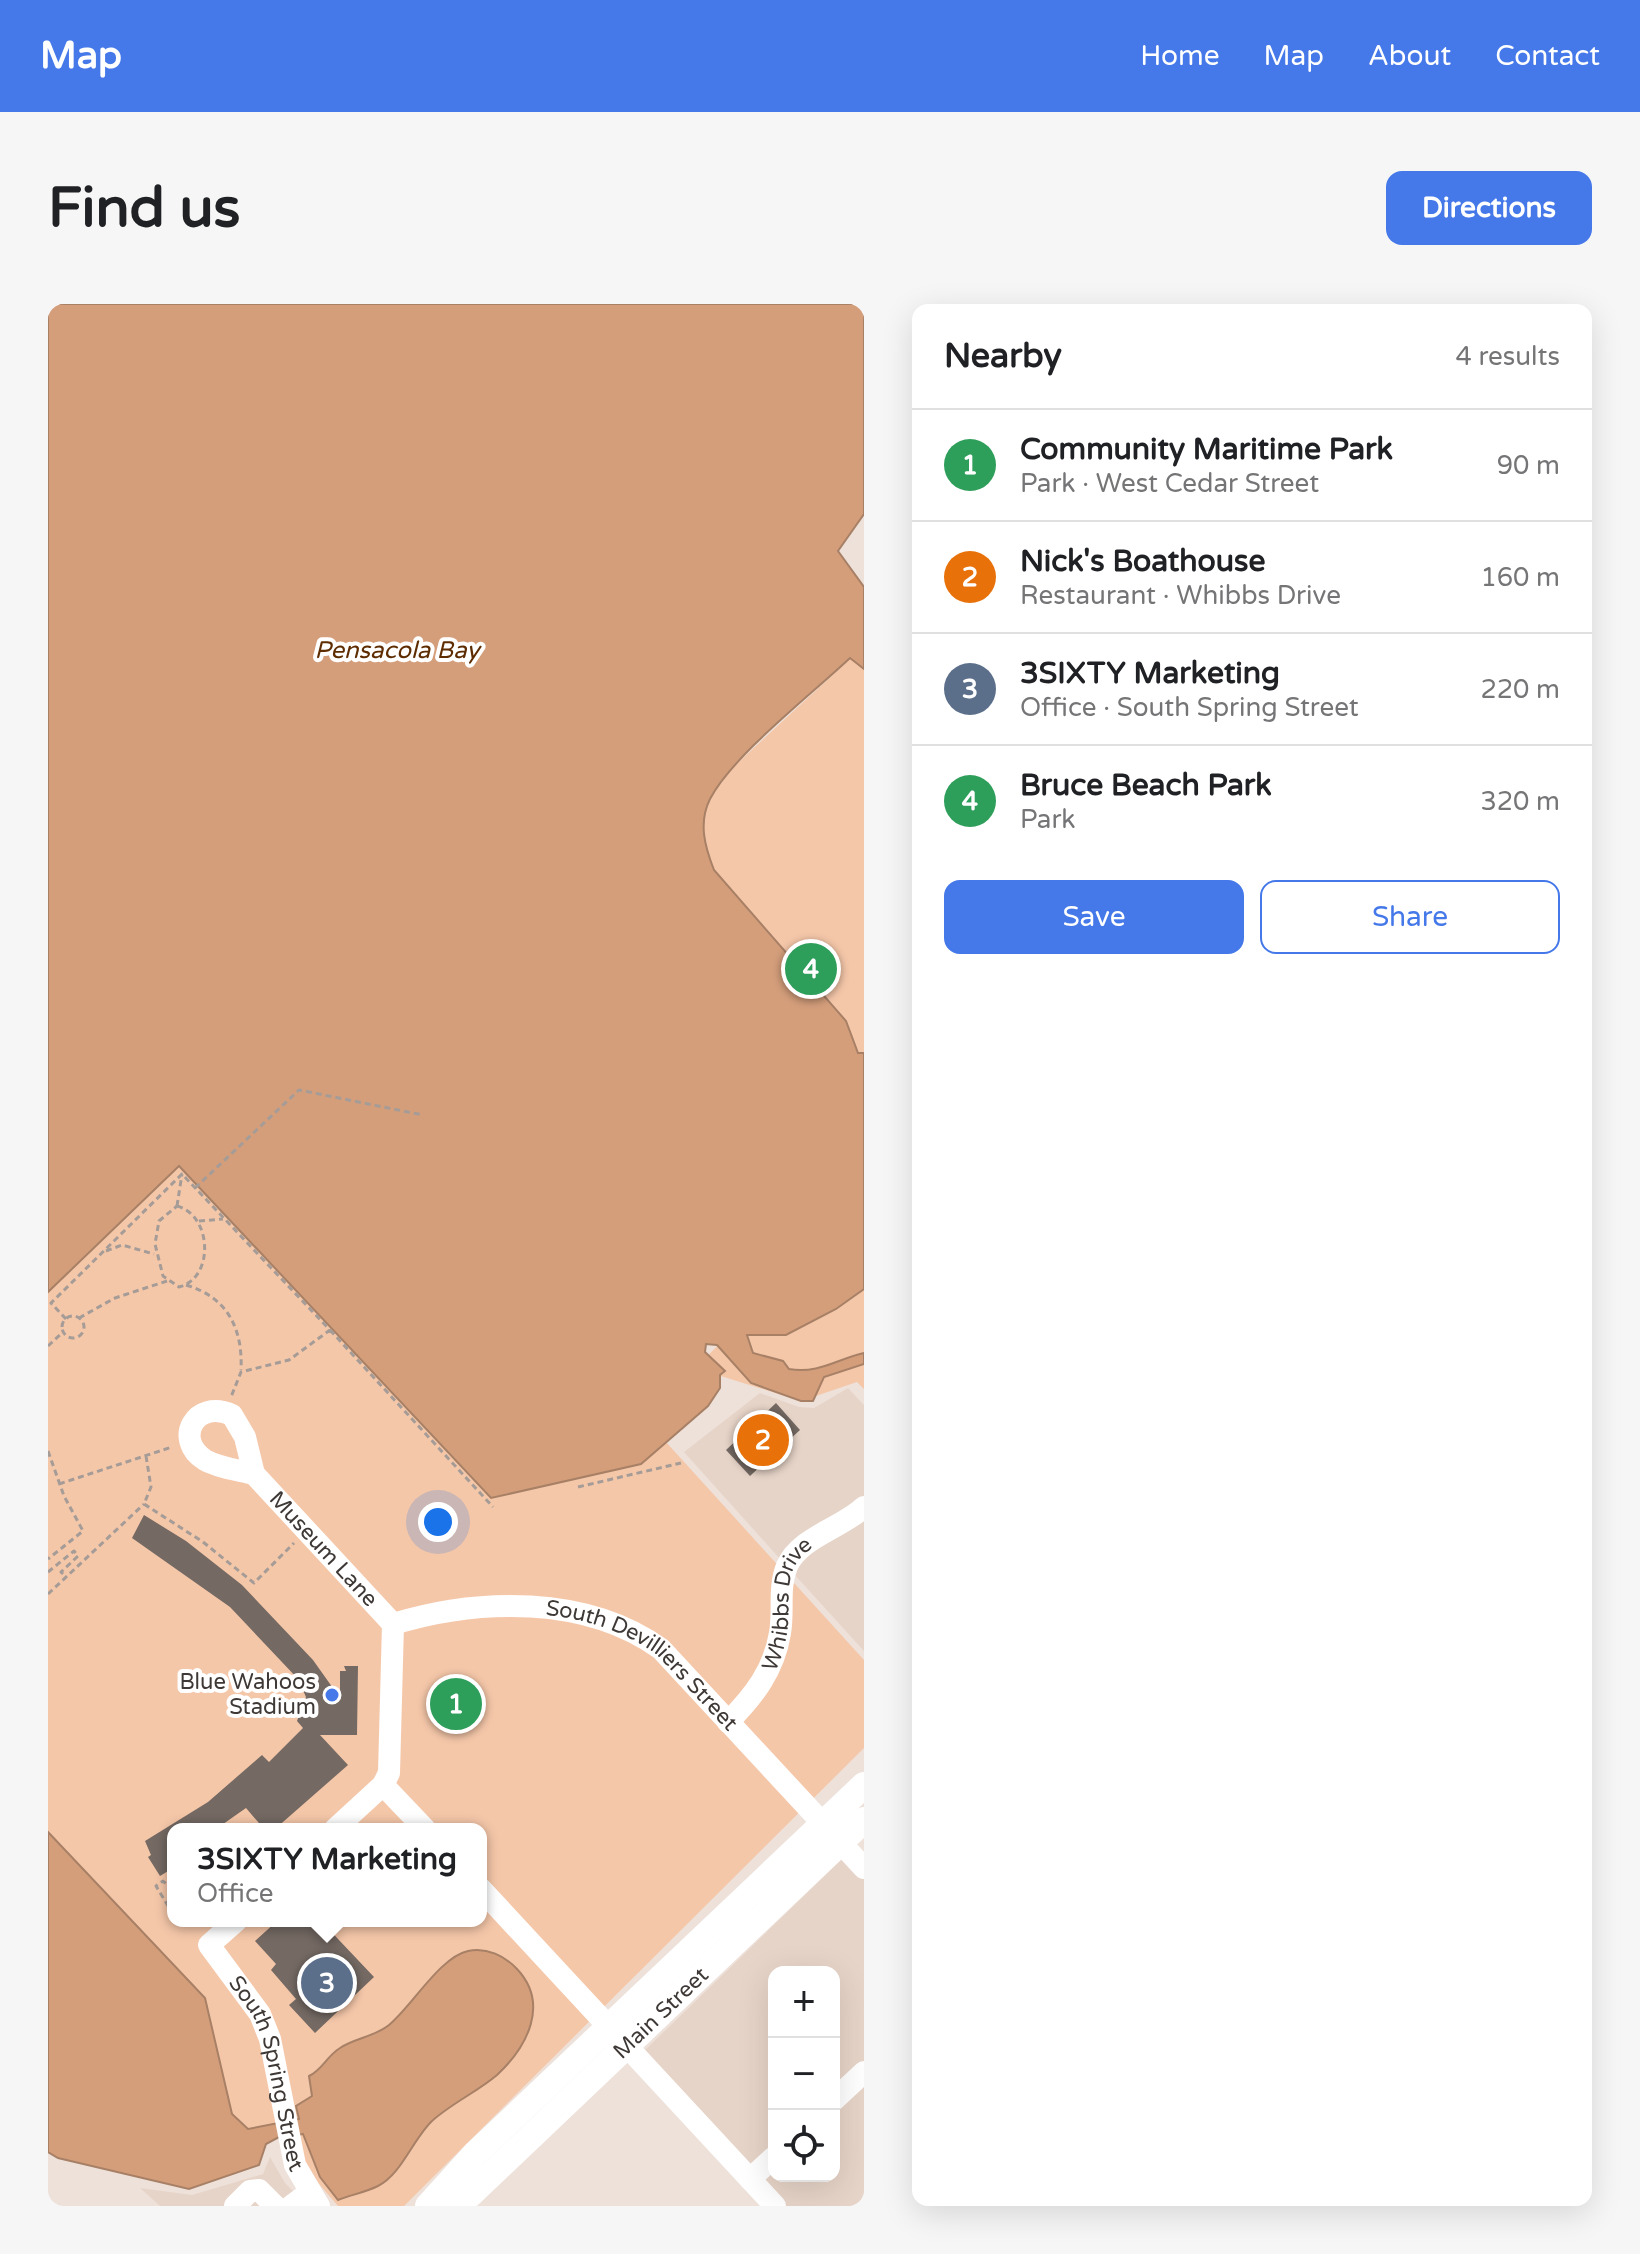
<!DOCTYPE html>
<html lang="en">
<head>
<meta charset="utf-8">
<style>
	:root { --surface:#fff; --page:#f6f6f6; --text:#202124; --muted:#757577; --line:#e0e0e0; --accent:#4578e9 }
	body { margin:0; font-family:"Varela Round",sans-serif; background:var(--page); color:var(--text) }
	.controls { position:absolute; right:24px; bottom:24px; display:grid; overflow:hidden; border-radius:16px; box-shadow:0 8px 32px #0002 }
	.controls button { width:72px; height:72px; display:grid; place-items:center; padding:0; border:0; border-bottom:2px solid var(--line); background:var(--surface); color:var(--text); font:40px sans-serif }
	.you { position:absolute; left:390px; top:1218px; width:28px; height:28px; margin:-20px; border:6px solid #fff; border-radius:50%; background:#1a73e8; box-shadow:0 0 0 12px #1a73e833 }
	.badge { display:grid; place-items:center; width:52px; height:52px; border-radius:50%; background:var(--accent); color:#fff; font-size:26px; font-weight:700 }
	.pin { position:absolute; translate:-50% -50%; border:4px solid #fff; box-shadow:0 2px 8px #0006 }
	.popup { position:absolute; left:119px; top:1519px; width:320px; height:104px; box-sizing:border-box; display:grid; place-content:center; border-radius:16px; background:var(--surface); filter:drop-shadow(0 2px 6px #0005); font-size:26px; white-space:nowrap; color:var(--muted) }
	.popup b { font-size:30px; color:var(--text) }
	.popup::after { content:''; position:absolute; left:50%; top:100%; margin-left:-16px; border:16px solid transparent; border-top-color:var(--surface) }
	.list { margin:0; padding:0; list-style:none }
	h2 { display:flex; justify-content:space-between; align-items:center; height:104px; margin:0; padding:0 32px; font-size:34px }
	h2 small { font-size:26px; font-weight:400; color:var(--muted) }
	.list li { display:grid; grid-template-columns:52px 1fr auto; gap:24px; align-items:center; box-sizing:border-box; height:112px; padding:0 32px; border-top:2px solid var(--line) }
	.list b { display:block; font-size:30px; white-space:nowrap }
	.list p { margin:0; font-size:26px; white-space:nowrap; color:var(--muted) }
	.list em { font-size:26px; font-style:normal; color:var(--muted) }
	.actions { display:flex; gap:16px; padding:24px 32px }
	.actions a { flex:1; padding:18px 0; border:2px solid var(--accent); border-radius:16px; text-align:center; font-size:28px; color:var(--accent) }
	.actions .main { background:var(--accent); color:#fff }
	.icon { flex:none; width:44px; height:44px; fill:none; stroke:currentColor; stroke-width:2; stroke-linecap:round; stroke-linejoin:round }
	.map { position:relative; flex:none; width:816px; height:1902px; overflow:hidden; border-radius:16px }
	header { display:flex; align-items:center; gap:48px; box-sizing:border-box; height:112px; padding:0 40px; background:var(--accent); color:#fff }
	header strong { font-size:38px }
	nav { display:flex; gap:44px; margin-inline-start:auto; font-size:28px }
	.intro { display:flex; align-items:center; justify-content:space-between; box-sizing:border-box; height:192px; padding:0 48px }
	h1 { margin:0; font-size:56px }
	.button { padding:20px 36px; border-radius:16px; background:var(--accent); color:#fff; font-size:28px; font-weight:700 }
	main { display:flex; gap:48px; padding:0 48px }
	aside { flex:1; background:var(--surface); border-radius:16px; box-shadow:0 8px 32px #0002 }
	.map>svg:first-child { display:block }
</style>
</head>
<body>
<header>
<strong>Map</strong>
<nav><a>Home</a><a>Map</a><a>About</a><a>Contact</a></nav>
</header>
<div class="intro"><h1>Find us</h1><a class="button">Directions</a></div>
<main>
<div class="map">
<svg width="816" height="1902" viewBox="0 0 816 1902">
	<rect width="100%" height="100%" fill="#ede1da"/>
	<path fill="#e7d4c8" d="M 800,1084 L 816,1101 L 816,1192 L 733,1256 L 636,1148 L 712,1089 L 751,1103 L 766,1104 Z
		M 816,1214 L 816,1347 L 745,1269 L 755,1254 Z
		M 796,1553 L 816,1574 L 816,1757 L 786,1785 L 786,1668 L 726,1668 L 726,1842 L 702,1865 L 593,1750 Z
		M 816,1779 L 816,1902 L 737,1902 L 713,1877 L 726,1864 L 726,1872 L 786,1872 L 786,1808 Z
		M 222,1853 L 237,1879 L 260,1902 L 112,1902 L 92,1884 L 144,1891 L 215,1870 Z"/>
	<path fill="#f5c7a9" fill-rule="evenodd" d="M 803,354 L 816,365 L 816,798 L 605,532 L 672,481 L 683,465 Z
		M 131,862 L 226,960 L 593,1160 L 618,1138 L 816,1356 L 816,1444 L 356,1902 L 290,1902 L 222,1823 L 200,1825 L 184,1811 L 157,1694 L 0,1528 L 0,988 ZM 125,1525 L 433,1525 L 433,1617 L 125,1617 Z
		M 816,928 L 816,1085 L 809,1078 L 753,1097 L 647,1064 L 708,1004 Z"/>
	<path fill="#d49e7b" stroke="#a78066" stroke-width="2" d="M 0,0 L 816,0 L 816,210 L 790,247 L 816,283 L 816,365 L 802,354 C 764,390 685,451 662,495 C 650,519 657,543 666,566 L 798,717 L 810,749 L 816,749 L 816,985 L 788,1005 L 738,1031 L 699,1031 L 705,1049 L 735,1057 L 741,1065 C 771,1070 789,1055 816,1049 L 816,1060 L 776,1073 L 765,1097 L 753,1097 L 703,1079 L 669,1041 L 658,1040 L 657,1048 L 677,1067 L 672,1071 L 672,1084 L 660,1102 L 593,1160 L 443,1194 L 131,862 L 0,988 Z
		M 0,1528 L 157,1694 L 184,1810 L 200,1825 L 251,1815 L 248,1802 L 264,1792 L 261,1772 C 274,1766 279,1752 292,1744 C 307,1734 326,1733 341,1721 C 364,1702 392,1653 420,1647 C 439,1643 457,1652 469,1665 C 502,1700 479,1743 449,1771 C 429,1788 404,1799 384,1817 C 365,1835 353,1871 330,1882 C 318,1888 303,1891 290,1896 L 272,1873 L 255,1830 L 231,1833 L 218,1840 L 211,1861 L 141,1885 L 10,1854 L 0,1848 Z"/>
	<path fill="#746963" d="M 728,1099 L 752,1126 L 702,1172 L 678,1146 Z
		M 96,1211 L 138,1237 L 194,1281 L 265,1356 L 292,1394 L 292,1367 L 298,1367 L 296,1362 L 310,1362 L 309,1431 L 272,1431 L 300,1461 L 227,1525 L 216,1525 L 198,1504 L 168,1525 L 125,1525 L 125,1564 L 112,1572 L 100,1553 L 103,1551 L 97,1537 L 160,1498 L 214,1451 L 221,1458 L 255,1424 L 249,1417 L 258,1393 L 250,1375 L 182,1303 L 84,1234 Z
		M 229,1617 L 273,1617 L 326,1673 L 267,1729 L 241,1701 L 248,1695 L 223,1666 L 228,1660 L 207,1637 Z"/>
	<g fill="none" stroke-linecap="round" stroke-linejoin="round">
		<path stroke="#a69c97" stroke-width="3" stroke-dasharray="6 4" stroke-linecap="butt" d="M 147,884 L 251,786 L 375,811
			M 129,902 C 164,911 167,974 131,983 L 115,972 L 107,940 L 111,917 Z
			M 129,902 L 134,870
			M 151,917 L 175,915
			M 58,947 L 74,941 L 106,950
			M 138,981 C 179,993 195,1024 193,1066
			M14 1023a11 11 0 1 1 22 0a11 11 0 1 1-22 0Z
			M 31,1014 L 67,994 L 119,977
			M 18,1015 L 3,999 L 134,870 L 282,1026 L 241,1056 L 193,1068 L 183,1093
			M 282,1026 L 445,1203
			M 0,1042 L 15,1028
			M 0,1147 L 16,1192 L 35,1227 L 0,1255
			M 98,1152 L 103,1183 L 96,1200 L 155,1238 L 206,1279 L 246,1239
			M 11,1180 L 124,1143
			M 530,1183 L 633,1159
			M 0,1268 L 26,1247 L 30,1252 L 13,1268 L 18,1273
			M 0,1290 L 96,1200
			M 125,1586 L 115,1577 L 108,1582 L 125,1610
			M 129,1617 L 134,1624"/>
		<g stroke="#fff" stroke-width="22">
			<path id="s1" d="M 206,1170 C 190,1166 171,1164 157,1156 C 125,1136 147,1094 184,1111 L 197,1133 L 206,1170 L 345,1320"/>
			<path id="s2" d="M 345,1320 C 430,1294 538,1291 613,1345 L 816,1564"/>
			<path id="s3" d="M 680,1418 C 706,1392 726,1366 732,1329 C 736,1307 730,1284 739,1262 C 752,1233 794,1224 816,1203"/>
			<path d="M 335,1481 L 377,1525"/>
			<path d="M 287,1525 L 335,1481 L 341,1469 L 345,1320"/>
			<path d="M 433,1585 L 727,1902"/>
			<path id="s4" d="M 188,1617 L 161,1641 L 212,1710 L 222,1735 L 247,1861 L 271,1902"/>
			<path d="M 786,1796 L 816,1768"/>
			<path d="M 702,1875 L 726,1853"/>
			<path d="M 187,1902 L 202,1887 L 211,1886 L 227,1902"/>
			<path d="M 243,1902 L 262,1888"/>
		</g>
		<g stroke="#fff" stroke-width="26">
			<path d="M 380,1902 L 427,1850 L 816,1481"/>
			<path id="s5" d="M 410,1902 L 816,1516"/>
		</g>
	</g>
	<circle fill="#4578e9" stroke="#fff" stroke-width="3" cx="284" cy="1391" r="8"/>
	<g text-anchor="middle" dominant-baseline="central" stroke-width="8" stroke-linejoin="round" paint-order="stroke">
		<g font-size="22" fill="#3e3936" stroke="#fff">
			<text stroke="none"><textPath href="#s1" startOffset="304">Museum Lane</textPath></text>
			<text stroke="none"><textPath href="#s3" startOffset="136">Whibbs Drive</textPath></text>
			<text stroke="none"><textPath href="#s2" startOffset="270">South Devilliers Street</textPath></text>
			<text stroke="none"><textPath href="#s5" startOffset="280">Main Street</textPath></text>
			<text stroke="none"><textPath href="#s4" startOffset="180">South Spring Street</textPath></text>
		</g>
		<g font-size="22" fill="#3e3936" stroke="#fff" text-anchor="end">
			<text x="268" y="1378">Blue Wahoos<tspan x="268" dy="25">Stadium</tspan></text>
		</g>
		<g font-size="24" font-style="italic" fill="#5e2c01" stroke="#fff">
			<text x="349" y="346">Pensacola Bay</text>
		</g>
	</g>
</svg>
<div class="controls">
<button>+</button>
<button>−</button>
<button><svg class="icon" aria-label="locate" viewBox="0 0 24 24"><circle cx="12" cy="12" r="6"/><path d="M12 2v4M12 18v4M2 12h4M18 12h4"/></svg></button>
</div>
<div class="you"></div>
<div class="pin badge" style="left:408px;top:1400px;background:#2e9e5b">1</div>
<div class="pin badge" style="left:715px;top:1136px;background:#e8710a">2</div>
<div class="pin badge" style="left:279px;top:1679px;background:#5c6f8a">3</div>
<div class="popup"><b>3SIXTY Marketing</b>Office</div>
<div class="pin badge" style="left:763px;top:665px;background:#2e9e5b">4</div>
</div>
<aside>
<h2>Nearby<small>4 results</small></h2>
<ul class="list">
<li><span class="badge" style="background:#2e9e5b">1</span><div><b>Community Maritime Park</b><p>Park · West Cedar Street</p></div><em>90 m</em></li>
<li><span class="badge" style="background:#e8710a">2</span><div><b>Nick's Boathouse</b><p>Restaurant · Whibbs Drive</p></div><em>160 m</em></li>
<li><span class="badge" style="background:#5c6f8a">3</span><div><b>3SIXTY Marketing</b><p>Office · South Spring Street</p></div><em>220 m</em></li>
<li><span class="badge" style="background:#2e9e5b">4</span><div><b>Bruce Beach Park</b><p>Park</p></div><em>320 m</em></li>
</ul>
<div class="actions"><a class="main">Save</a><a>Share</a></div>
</aside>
</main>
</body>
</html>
